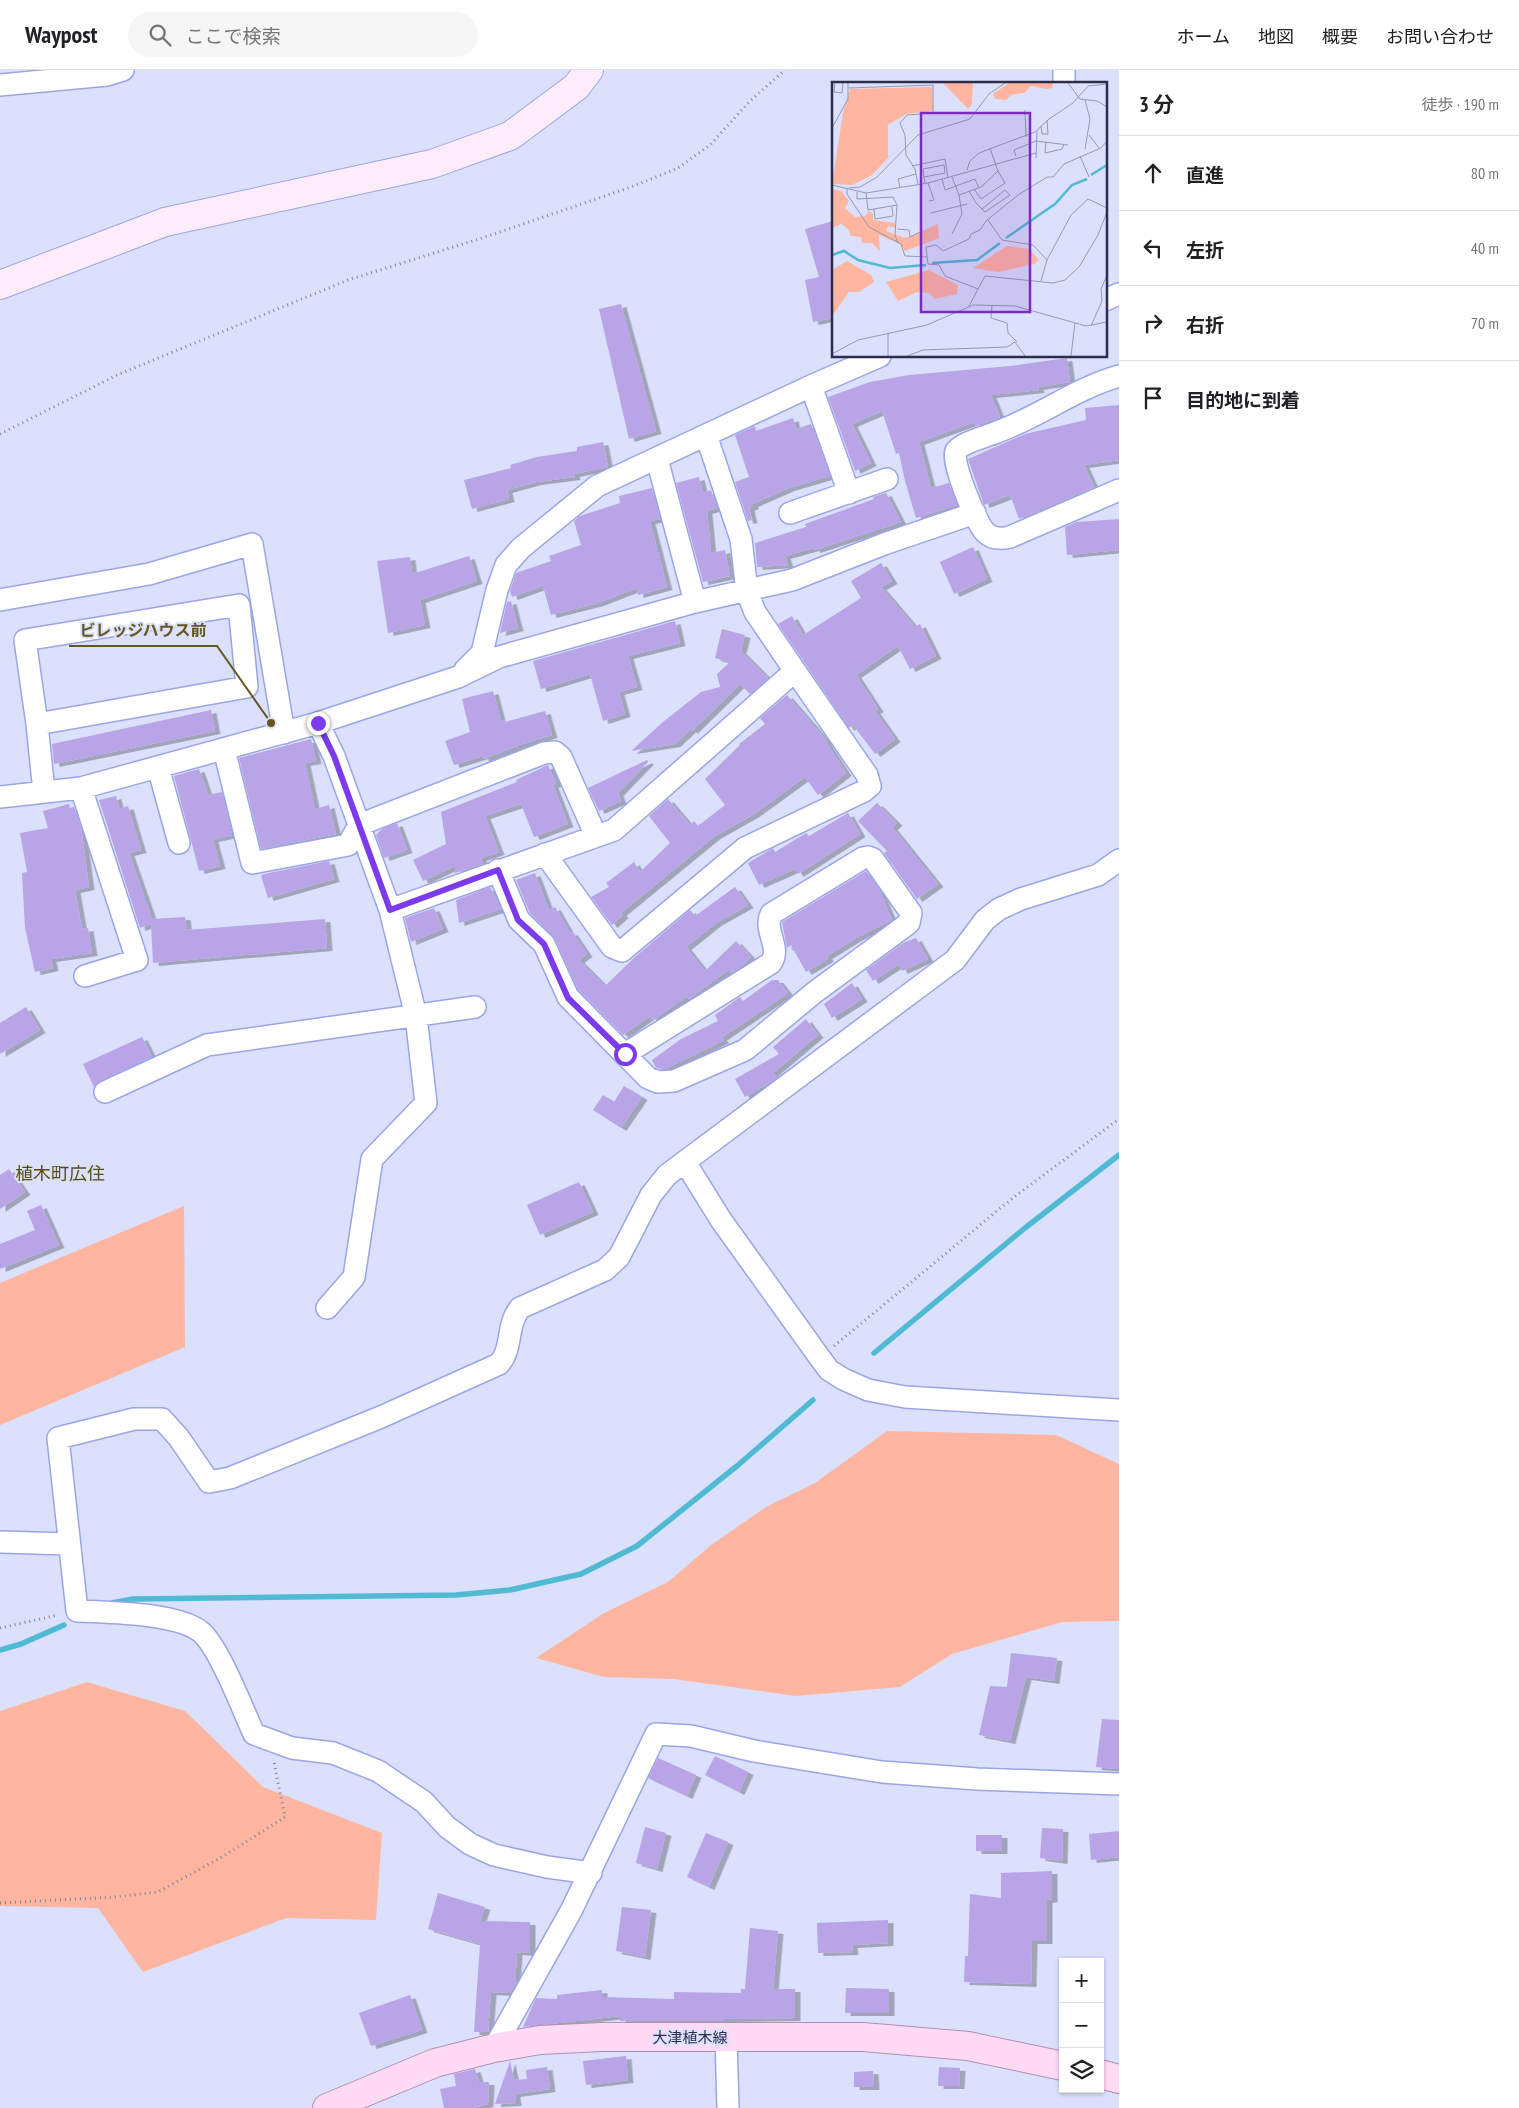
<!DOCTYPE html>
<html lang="ja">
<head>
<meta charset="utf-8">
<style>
	:root { --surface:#fff; --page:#f6f6f6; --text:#202124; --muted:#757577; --line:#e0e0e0 }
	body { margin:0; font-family:"PT Sans Narrow","Noto Sans JP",sans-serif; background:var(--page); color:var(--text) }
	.controls { position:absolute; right:15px; bottom:15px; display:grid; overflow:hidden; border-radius:0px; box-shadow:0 1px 4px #0004 }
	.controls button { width:45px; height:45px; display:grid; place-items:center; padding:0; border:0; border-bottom:1px solid var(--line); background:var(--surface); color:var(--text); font:25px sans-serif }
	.stop { position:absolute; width:15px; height:15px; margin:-11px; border:4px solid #7c3aed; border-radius:50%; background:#fff }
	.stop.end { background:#7c3aed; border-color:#fff; box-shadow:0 1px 5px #0008 }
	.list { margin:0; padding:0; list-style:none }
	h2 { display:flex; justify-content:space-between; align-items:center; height:65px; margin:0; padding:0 20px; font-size:21px }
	h2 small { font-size:16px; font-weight:400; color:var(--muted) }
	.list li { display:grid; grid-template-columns:32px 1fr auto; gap:15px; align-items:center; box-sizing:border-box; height:75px; padding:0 20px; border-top:1px solid var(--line) }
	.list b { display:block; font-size:19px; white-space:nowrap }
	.list em { font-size:16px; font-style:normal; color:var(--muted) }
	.icon { flex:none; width:28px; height:28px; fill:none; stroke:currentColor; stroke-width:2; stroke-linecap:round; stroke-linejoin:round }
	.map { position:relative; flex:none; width:1119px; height:2038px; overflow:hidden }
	header { display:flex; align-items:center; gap:30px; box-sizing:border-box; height:70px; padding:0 25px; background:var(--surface); border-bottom:1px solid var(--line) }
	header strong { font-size:24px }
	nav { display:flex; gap:28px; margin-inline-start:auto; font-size:18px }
	.search { width:350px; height:45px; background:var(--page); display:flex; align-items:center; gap:12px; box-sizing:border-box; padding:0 18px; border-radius:28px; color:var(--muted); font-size:19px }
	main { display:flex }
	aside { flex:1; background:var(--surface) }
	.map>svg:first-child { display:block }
</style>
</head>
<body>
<header>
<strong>Waypost</strong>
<div class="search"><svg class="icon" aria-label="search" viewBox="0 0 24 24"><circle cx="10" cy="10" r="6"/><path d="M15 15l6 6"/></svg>ここで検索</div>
<nav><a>ホーム</a><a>地図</a><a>概要</a><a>お問い合わせ</a></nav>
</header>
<main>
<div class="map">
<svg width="1119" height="2038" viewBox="0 0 1119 2038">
	<defs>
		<filter id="shadow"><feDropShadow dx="5.5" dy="3" stdDeviation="0" flood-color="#0004"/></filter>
	</defs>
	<rect width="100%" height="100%" fill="#dbe0fc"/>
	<path fill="#ffb59f" d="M 184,1136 L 185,1277 L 0,1355 L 0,1213 Z
		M 887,1361 L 1056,1365 L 1119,1394 L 1119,1551 L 1062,1552 L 952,1584 L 900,1617 L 796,1626 L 673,1609 L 604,1607 L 536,1588 L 604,1543 L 668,1512 L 711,1475 L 766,1437 L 815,1413 Z
		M 87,1612 L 185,1641 L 263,1717 L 382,1763 L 376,1850 L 286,1848 L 143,1902 L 98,1838 L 0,1836 L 0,1641 Z"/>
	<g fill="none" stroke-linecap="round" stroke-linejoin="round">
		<path stroke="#50bad5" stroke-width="5.5" d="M 874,1283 L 1025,1158 L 1119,1085
			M 112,1533 L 133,1529 L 456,1525 L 510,1520 L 581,1504 L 637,1476 L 737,1396 L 813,1330
			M 0,1580 L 21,1574 L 64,1555"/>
	</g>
	<path fill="#b8a4e7" filter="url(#shadow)" d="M 833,151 L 833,248 L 813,252 L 805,210 L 819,207 L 805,159 Z
		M 621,234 L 656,361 L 629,369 L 599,239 Z
		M 1067,288 L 1070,312 L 1038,317 L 1039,320 L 991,325 L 1000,347 L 976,356 L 974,352 L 919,372 L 931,418 L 949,413 L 957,435 L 916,448 L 905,411 L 899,383 L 896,384 L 882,341 L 852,354 L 871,393 L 855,401 L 828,327 L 870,312 L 909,305 L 1010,296 Z
		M 1119,335 L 1119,390 L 1084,395 L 1094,417 L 1019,449 L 1010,425 L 984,435 L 968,389 L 1025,364 L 1086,350 L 1085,338 Z
		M 793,348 L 796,359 L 811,354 L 830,406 L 789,418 L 753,434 L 753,436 L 749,438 L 752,450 L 748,451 L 735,412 L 749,407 L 735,365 L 755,356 L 756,361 Z
		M 603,372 L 608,397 L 574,404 L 575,407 L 536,412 L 507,420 L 509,429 L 472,439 L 464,410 L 511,398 L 510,395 L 537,387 L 577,381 L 577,377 Z
		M 699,407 L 703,423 L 711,420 L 717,438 L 707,441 L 711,483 L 725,480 L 730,506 L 703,512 L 676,413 Z
		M 652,418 L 660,449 L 650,451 L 667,517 L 638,525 L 637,518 L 598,533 L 551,545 L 543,516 L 512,527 L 510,521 L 516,503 L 551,491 L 549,486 L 581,475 L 574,451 L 580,446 L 620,433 L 619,426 Z
		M 886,423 L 901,452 L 815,480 L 814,478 L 785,486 L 788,495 L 757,497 L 755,473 L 806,457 L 805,454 L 874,429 L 873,427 Z
		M 1119,449 L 1119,480 L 1067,485 L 1065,457 L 1077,452 Z
		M 973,477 L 987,509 L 954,524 L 940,492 Z
		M 469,486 L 477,511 L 420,530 L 425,555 L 388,563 L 377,491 L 410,487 L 412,504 Z
		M 881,493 L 892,511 L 881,517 L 915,557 L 920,554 L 936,586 L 910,599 L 898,576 L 856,605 L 878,639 L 875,641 L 895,669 L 875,684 L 853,655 L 849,658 L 778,554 L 792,546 L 803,565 L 861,528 L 851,511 Z
		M 511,531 L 518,558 L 500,563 L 507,532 Z
		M 675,551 L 680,573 L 628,586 L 637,617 L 619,622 L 625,644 L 603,651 L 590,604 L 541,619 L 533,591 Z
		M 722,559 L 745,565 L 741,581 L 768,608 L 750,624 L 740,614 L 692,661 L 691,659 L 675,674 L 631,681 L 663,652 L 701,622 L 720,617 L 717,604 L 730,592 L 715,588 Z
		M 493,621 L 501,651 L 504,650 L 505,652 L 545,641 L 552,665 L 519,675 L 484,689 L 483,686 L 454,695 L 445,671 L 470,662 L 462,629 Z
		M 787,625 L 827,671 L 826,672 L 846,703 L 818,725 L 805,707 L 754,744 L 715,766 L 621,843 L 623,845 L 612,855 L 591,827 L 609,817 L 606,813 L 634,792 L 640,802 L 670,773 L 649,746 L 668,729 L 690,755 L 694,751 L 698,756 L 725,735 L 705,709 L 740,675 L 739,674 L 765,654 L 760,648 Z
		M 211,640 L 215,661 L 54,694 L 52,674 Z
		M 311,669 L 316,691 L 305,693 L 315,739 L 329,735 L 336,764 L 261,779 L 239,688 Z
		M 647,690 L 648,692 L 618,723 L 621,731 L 599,741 L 588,718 Z
		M 548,695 L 556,713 L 553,715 L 568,754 L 534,767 L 521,734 L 485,746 L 499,782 L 481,788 L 483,794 L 455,803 L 455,796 L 423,811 L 413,790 L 446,774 L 441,742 L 517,712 L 516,710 Z
		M 199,699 L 208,725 L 222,722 L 232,765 L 213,769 L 220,796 L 199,801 L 174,706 Z
		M 116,726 L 119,739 L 128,736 L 135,760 L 141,780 L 129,783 L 152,849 L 185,847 L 187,860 L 325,849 L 327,878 L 153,893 L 151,854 L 140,858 L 99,730 Z
		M 877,733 L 897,753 L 892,757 L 938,814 L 917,829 L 884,783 L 887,781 L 858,751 Z
		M 69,734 L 70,738 L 74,737 L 81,757 L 89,817 L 75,820 L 82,859 L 88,858 L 92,883 L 51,889 L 53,898 L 35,902 L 25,858 L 22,803 L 27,802 L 20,763 L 48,758 L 43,741 Z
		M 848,743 L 860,764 L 798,804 L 795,799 L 759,815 L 748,793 L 773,778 L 775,782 L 806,763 L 809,766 Z
		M 397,753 L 407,780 L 384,788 L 376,765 L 382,759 Z
		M 329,791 L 334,809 L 268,828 L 261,806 L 264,804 Z
		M 866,801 L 878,817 L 892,850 L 856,868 L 827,886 L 828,889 L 806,902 L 791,875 L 787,878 L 782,852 Z
		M 535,803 L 549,840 L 555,837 L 570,863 L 572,862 L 587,884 L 579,890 L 605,916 L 634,888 L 690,840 L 695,846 L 735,817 L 748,835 L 716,853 L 686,877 L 705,901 L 736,871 L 751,887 L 739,898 L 731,903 L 728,900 L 689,929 L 687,926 L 653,950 L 650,946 L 623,965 L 578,920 L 555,869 L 530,843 L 516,810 Z
		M 490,817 L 501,839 L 459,853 L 456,830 Z
		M 434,838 L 443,859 L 411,872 L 405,848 Z
		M 916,868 L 928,889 L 902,901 L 899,894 L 873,911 L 866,900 L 903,873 Z
		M 772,910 L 778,910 L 788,923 L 721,968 L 724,970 L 665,999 L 656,998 L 652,990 L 681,969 L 718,951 L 715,945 L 740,927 L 743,931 Z
		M 852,913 L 862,929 L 832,948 L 824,934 Z
		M 26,937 L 40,960 L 0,984 L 0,953 Z
		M 806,949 L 818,965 L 773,1003 L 777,1008 L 745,1027 L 735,1009 L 779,984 L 773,977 Z
		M 142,967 L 152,987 L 100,1011 L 94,1017 L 83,994 Z
		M 624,1016 L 642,1027 L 621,1058 L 593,1040 L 603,1025 L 614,1032 Z
		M 9,1099 L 25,1122 L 0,1139 L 0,1105 Z
		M 579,1112 L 593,1142 L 540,1165 L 527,1135 Z
		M 41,1135 L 59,1175 L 0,1199 L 0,1174 L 35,1160 L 27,1141 Z
		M 1011,1583 L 1057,1588 L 1054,1611 L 1026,1607 L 1010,1671 L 979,1665 L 990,1616 L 1007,1617 Z
		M 1102,1649 L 1119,1650 L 1119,1699 L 1096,1697 Z
		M 715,1686 L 748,1702 L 739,1722 L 705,1705 Z
		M 658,1688 L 696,1705 L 687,1726 L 648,1708 Z
		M 645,1757 L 666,1763 L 657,1799 L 636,1793 Z
		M 1042,1758 L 1063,1759 L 1062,1791 L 1040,1788 Z
		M 1119,1761 L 1119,1787 L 1091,1790 L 1089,1764 Z
		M 706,1763 L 728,1772 L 709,1817 L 687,1807 Z
		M 976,1765 L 1002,1765 L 1002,1781 L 976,1781 Z
		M 1052,1801 L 1052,1829 L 1047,1830 L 1047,1871 L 1032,1871 L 1031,1914 L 964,1912 L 965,1886 L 968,1886 L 970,1824 L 1001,1828 L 1001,1803 Z
		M 438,1823 L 485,1837 L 480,1851 L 530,1852 L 530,1883 L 517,1882 L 515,1915 L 510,1923 L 491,1922 L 488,1962 L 474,1962 L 480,1874 L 428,1859 Z
		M 622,1837 L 651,1840 L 645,1887 L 616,1881 Z
		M 888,1850 L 888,1873 L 852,1875 L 853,1882 L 818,1883 L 817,1853 Z
		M 750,1858 L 778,1861 L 773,1919 L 795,1919 L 795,1948 L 724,1949 L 724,1951 L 620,1951 L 620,1946 L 523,1957 L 536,1928 L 557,1929 L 557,1925 L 602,1920 L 602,1927 L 674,1929 L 674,1922 L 741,1923 L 741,1919 L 745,1919 Z
		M 846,1918 L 889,1919 L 889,1943 L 845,1943 Z
		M 410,1925 L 422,1960 L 371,1976 L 359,1943 Z
		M 626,1986 L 628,2010 L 586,2015 L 583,1991 Z
		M 510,1991 L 514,2010 L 527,2009 L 526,2000 L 547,1997 L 550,2019 L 515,2024 L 516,2033 L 495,2034 Z
		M 939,1997 L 960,1998 L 959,2016 L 938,2016 Z
		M 475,1999 L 479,2012 L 489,2012 L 488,2034 L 472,2038 L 444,2038 L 440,2019 L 456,2016 L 454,2004 Z
		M 873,2001 L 874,2017 L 854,2017 L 854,2002 Z"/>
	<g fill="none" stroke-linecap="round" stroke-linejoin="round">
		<defs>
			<path id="street" d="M 1064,0 L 1064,14
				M 0,15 L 107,5 L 123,0
				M 1105,230 L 1119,224
				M 1119,306 C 1076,318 1039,347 997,362 C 988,366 961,373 956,381 C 950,390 977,454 985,462 C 992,469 1002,469 1010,467 L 1119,420
				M 811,316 L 849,423
				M 657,389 L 695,532
				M 790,443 L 887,409
				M 0,530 L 149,504 L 252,474 L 284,663
				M 465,600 L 482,583 L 497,520 L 506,495 L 521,478 L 597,416 L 811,316 L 880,286
				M 318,653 L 334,686 L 390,840 L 614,760 L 795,601 L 755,542 L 747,522 L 741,469 L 706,365
				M 37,654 L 25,570 L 239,535 L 247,617 L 37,654 L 44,722
				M 224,679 L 252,793 L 348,775 L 359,755 L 544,683 L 555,682 L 561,687 L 596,766
				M 158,697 L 179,773
				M 81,718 L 137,890 L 85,906
				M 0,727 L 81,718 L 318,653 L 458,607 L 499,587 L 695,532 L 792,510 L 884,474 L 975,443
				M 545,784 L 612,877 L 622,881 L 745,778 L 864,721 L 870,716 L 867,705 L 795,601
				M 498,800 L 519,850 L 544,874 L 568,927 L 648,1008 L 658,1012 L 674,1011 L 745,980 L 815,922 L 909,853 L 911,843 L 873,789 L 868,787 L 863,788 L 771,844 C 763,861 782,877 771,893 L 625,984
				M 105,1022 L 207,975 L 475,937
				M 685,1092 L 721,1150 L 820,1288 L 829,1300 L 843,1309 L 868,1320 L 905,1327 L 1119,1340
				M 327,1238 L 354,1207 L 372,1089 L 426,1033 L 416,946 L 390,840
				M 0,1472 L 68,1474
				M 591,1803 L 547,1797 L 494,1785 L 470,1774 L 447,1757 L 424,1732 L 378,1701 L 333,1683 L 292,1678 L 254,1664 C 243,1640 219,1577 201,1562 C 178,1543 107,1542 77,1541 L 58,1368 L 134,1349 L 162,1349 L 179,1368 L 209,1412 L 230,1408 L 381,1347 L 499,1294 C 513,1279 506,1255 520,1238 L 605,1200 L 619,1187 L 651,1125 L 667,1105 L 955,890 L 985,850 L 999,839 L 1021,829 L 1098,805 L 1119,790
				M 726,1967 L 728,2038
				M 494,1978 L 571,1841 L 656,1664 L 691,1666 L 754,1681 L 882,1702 L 977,1709 L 1119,1714"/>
			<path id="secondary" d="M 0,215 L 165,152 L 432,94 L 510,66 L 576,17 L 589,0"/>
			<path id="primary" d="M 1100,2004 L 1119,2009
				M 327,2038 L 435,1993 L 494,1978 L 540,1970 L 602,1967 L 863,1967 L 968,1976 L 1063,1996"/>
		</defs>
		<use href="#street" stroke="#9ba5e6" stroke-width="24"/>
		<use href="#secondary" stroke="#9ba5e6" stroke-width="30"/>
		<use href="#primary" stroke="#b48eb3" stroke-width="30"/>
		<path stroke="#7f849f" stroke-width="3" stroke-dasharray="1 4" stroke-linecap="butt" d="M 0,364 L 117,305 L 348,210 L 482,168 L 631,117 L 678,98 L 710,75 L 750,31 L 785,0
			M 834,1276 L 1014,1127 L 1119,1049
			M 0,1558 L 58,1545
			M 0,1833 L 114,1827 L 158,1822 L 222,1787 L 285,1747 L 274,1692"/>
		<use href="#street" stroke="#fff" stroke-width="21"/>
		<use href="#secondary" stroke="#ffecfa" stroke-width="28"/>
		<use href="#primary" stroke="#ffdaf4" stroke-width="28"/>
	</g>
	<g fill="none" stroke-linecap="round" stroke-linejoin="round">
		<path stroke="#7c3aed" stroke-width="6" d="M 318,653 L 334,686 L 390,840 L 498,800 L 518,850 L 544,874 L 568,928 L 625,984"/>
	</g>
	<g text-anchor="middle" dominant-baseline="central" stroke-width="4" stroke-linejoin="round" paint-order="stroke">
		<g font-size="15" fill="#2a2e48" stroke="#dbe0fc">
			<text x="690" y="1967">大津植木線</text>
		</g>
		<g font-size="18" fill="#594d0d" stroke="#dbe0fc">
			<text x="60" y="1103">植木町広住</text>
		</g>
	</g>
	<g transform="translate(832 12)">
		<rect width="275" height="275" fill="#dbe0fc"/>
		<path d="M 111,1 L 141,1 L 140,22 L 136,27 ZM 177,1 L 221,1 L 220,6 L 215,7 L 199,4 L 192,11 L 179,13 L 174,18 L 163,17 L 161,12 ZM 100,5 L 101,29 L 74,32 L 56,43 L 56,76 L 40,93 L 20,103 L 0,102 L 11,31 L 18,7 ZM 0,107 L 9,109 L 17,119 L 13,126 L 23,135 L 33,134 L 37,129 L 41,132 L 41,138 L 63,141 L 64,146 L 56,144 L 54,149 L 74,156 L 106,142 L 107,156 L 73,169 L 68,162 L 47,153 L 48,169 L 40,161 L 30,161 L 29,155 L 19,154 L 16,147 L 9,142 L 0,146 ZM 175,164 L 198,167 L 206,177 L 203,182 L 166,190 L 141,186 ZM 15,179 L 39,193 L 42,200 L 27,210 L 17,210 L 0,234 L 0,188 ZM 97,188 L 126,203 L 125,212 L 102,217 L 98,211 L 85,210 L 66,219 L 54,200 Z" fill="#ffb59f"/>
		<path fill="none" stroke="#50bad5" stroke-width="2.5" d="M 259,93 L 275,83M 174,156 L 223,122 L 240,103 L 255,97M 0,173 L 12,169 L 26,178 L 58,186 L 94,183M 100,181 L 145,178 L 168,161"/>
		<path fill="none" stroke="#9499b4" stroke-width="1" d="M 3,1 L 2,10 L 10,11 L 11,1M 236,1 L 248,17 L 265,19 L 275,25M 17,6 L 101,3 L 101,31 L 75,33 L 68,41 L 73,53 L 74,73 L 83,87 L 86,102M 253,18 L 258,37 L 253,67M 193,28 L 194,55M 209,44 L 210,52 L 216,52 L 215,38M 0,46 L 16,17 L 16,1M 257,53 L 267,66M 214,60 L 213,71 L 230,67 L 232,62M 184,74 L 182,68 L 204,59 L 236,63M 248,74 L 257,95M 204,76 L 205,49M 80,84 L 113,77 L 116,96M 135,88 L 138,79 L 147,71 L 203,50 L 217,37 L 241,21 L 256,4 L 275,2M 92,95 L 91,87 L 112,83 L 113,91 L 92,95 L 93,101M 120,95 L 127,113 L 149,105 L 166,89 L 158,66M 110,97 L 113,108 L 143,97 L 147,106M 96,101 L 102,118 L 97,119M 0,103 L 34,111 L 96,101 L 204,71M 68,105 L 66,97 L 84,92M 15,106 L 15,112 L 37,145 L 69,162 L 73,174 L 95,175M 17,106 L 28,105 L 45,95 L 86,53 L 138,37 L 157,12 L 173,1M 142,107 L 149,117 L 173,101 L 166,89M 137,109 L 144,121 L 153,130 L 178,113 L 173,108 L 150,127M 25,110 L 25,117 L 61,115 L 65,123M 34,111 L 36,128 L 65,123 L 63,153 L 66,161M 42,127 L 43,137 L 61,134 L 60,125M 99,131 L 135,122M 156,138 L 170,158 L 201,163 L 215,178M 65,147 L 77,148 L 78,155 L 88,150M 120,152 L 130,132 L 127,113M 209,199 L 215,178 L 239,133 L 256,117 L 275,126M 146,207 L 113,194 L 107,183 L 96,182 L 94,165 L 104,163 L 111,169 L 137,157 L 139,152 L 148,148 L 154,139 L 186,113 L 215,95 L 221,95 L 232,82 L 269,66 L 275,59M 160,223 L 159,236 L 175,241 L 176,251 L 185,260M 137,224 L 153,194 L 221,201 L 233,198 L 247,185 L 266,153 L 275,130M 259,244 L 270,219 L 269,207 L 275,193M 56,251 L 56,274M 0,272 L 26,258 L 95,243 L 141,223 L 183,224 L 254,244 L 275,240M 75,274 L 91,268 L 175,265 L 183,260 L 193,274M 239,274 L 243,241"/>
		<path fill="#7b2cbf" fill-opacity="0.15" stroke="#7b2cbf" stroke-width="2.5" d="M 89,31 L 198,31 L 198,230 L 89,230 Z"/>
		<rect width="275" height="275" fill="none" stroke="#2a2e48" stroke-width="2.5"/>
	</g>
	<path fill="none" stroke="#635824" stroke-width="2" d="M271 653L217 576H69"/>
	<circle fill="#635824" stroke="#dbe0fc" stroke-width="2" cx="271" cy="653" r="5"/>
	<g font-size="16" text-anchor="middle" font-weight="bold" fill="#635824" stroke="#dbe0fc" stroke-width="4" stroke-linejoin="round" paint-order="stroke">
		<text x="143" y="566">ビレッジハウス前</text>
	</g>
</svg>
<div class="controls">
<button>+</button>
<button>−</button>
<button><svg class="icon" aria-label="layers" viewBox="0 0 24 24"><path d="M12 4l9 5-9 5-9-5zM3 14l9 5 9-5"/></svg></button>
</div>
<div class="stop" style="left:625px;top:984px"></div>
<div class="stop end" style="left:318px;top:653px"></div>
</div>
<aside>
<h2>3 分<small>徒歩 · 190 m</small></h2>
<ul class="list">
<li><svg class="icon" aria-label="ahead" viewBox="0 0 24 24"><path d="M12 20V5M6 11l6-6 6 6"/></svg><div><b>直進</b></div><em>80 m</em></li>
<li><svg class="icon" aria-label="left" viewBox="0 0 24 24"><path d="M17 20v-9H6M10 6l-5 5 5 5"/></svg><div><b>左折</b></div><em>40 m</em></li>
<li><svg class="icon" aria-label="right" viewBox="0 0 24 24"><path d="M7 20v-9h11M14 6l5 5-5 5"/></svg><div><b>右折</b></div><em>70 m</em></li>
<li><svg class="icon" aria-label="arrive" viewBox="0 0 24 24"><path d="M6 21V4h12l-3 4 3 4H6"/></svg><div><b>目的地に到着</b></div></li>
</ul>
</aside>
</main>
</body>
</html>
